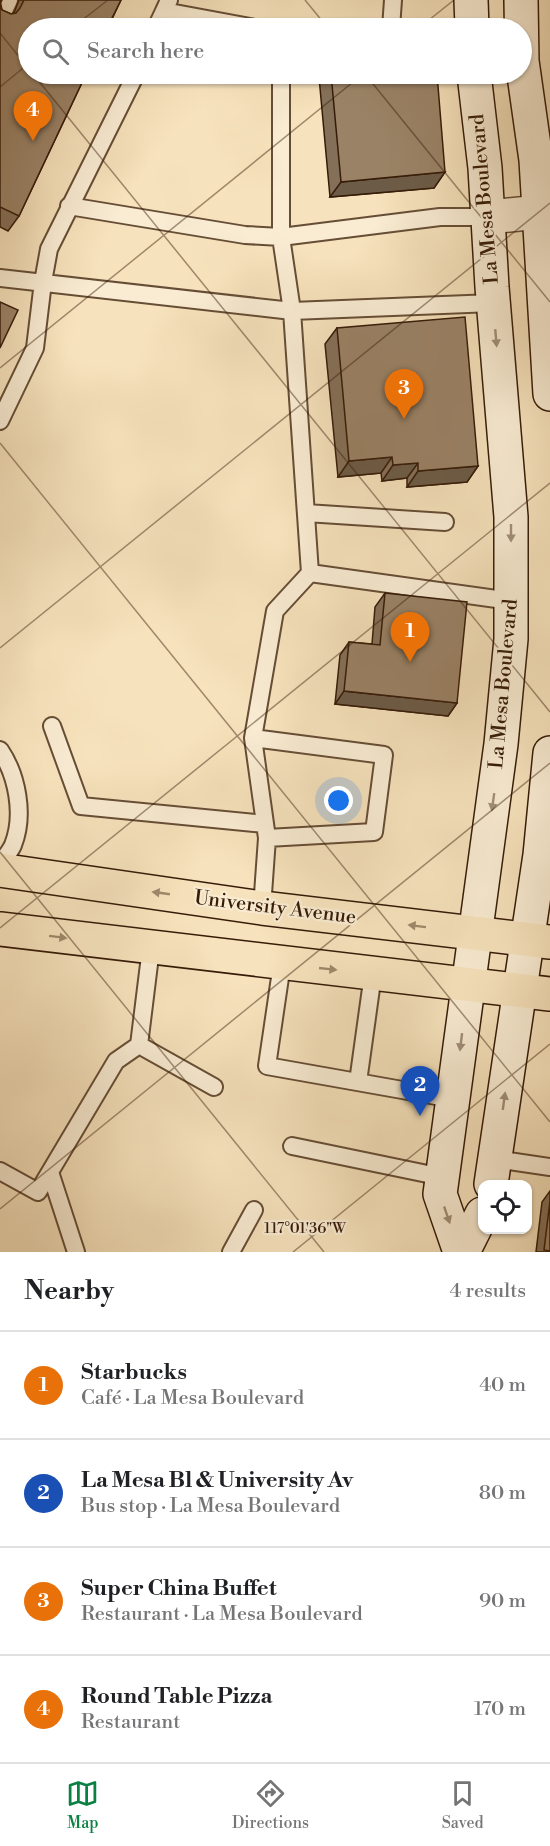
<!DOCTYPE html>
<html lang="en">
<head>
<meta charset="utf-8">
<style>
	:root { --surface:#fff; --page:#f6f6f6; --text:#202124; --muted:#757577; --line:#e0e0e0; --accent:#0b8043 }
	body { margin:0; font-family:"Libre Bodoni",serif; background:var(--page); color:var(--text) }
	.controls { position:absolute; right:18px; bottom:18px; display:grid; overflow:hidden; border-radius:12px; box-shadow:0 2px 4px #0004 }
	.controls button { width:54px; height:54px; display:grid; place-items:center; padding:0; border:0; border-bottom:2px solid var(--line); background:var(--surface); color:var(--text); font:30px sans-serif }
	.you { position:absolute; left:339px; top:801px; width:21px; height:21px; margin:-15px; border:4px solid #fff; border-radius:50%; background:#1a73e8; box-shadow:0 0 0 9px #1a73e833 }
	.badge { display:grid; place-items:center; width:39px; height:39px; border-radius:50%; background:var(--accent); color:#fff; font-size:20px; font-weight:700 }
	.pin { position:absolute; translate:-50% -50px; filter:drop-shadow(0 2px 3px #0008) }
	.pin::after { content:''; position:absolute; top:32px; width:21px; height:18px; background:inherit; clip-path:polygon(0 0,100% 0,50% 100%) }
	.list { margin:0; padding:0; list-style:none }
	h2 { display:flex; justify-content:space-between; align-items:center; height:78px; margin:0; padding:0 24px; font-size:26px }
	h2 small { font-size:20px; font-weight:400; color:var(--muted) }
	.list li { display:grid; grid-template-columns:39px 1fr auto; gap:18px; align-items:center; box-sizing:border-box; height:108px; padding:0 24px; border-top:2px solid var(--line) }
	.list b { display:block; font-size:22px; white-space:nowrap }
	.list p { margin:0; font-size:20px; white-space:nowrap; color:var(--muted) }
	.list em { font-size:20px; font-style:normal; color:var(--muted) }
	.icon { flex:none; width:33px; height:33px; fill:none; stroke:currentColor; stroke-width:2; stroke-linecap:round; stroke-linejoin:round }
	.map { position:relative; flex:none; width:550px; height:1252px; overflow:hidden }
	.search { position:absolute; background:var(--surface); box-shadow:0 2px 4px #0004; left:18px; right:18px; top:18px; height:66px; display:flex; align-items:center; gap:15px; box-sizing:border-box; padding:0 21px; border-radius:33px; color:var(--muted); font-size:22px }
	.sheet { height:510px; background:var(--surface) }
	nav { display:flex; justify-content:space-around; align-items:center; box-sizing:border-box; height:84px; border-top:2px solid var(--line); background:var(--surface); font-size:16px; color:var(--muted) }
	nav a { display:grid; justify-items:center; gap:3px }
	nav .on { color:var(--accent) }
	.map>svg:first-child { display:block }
</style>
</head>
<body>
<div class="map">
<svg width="550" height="1252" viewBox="0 0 550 1252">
	<rect width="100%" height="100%" fill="#f6e2bc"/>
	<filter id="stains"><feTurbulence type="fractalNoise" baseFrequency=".00333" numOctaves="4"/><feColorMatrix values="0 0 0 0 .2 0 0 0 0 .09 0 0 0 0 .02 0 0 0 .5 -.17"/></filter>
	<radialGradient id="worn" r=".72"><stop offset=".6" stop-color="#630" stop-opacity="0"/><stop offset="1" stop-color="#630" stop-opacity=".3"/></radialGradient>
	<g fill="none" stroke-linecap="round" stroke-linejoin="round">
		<defs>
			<path id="service" d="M 169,0 L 164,11 L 255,28
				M 0,19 L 9,0
				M 156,28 L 164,11
				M 391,28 L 393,0
				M 281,74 L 281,237 L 292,311 L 493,303
				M 69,206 L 245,235 L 281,237 L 440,217 L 488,217
				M 0,278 L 292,311 L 310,573 L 275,611 L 253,738 L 267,838 L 262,908
				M 0,421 L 35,348 L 43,282 L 49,249 L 136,74
				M 306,513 L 445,522
				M 310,573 L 511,601
				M 52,726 L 81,806 L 265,824
				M 253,738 L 384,755 L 374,832 L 267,838
				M 0,750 C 17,775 25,815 13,845 C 10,852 4,858 0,865
				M 282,964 L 267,1066 L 453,1099
				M 139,1045 L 214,1087
				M 358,1082 L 373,974
				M 292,1146 L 442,1177
				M 495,1159 L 550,1167
				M 0,1171 L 38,1192 L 116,1061 L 139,1045 L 151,948
				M 50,1172 L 76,1252
				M 231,1252 L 254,1210"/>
			<path id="tertiary" d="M 488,217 L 550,211"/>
			<path id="secondary" d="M 471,0 L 472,28
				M 521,0 L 522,61 L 536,160 L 550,394
				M 491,1184 L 540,855 L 550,753
				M 460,1252 L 440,1194 L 501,744 L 511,639 L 511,517 L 492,287 L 485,168 L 474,74
				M 463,1252 L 482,1214"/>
			<path id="primary" d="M 0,870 L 262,908 L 550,942
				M 0,929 L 550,994"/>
		</defs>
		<use href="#service" stroke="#664d35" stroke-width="20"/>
		<use href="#tertiary" stroke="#664d35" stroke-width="36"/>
		<use href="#secondary" stroke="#361b08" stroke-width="36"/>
		<use href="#primary" stroke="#361b08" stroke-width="36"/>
		<use href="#service" stroke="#f9ecd3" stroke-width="16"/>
		<use href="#tertiary" stroke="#f9ecd3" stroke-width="33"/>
		<use href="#secondary" stroke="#f9ecd3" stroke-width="33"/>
		<use href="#primary" stroke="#f6e2bc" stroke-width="33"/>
	</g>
	<path fill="#847058" stroke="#361b08" stroke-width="1.5" d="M 0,0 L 2,10 L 11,14 L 14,13 L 19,0 L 121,0 L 19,216 L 8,231 L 0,227 Z
		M 321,74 L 331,74 L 445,172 L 434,188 L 330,197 L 319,77 Z
		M 337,328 L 478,466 L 467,482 L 407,487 L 407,478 L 382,481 L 381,473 L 338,477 L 325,344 Z
		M 385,593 L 457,703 L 448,716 L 335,704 L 340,655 L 349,642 L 372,644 L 375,607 Z
		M 550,1191 L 550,1252 L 536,1252 L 542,1202 Z"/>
	<path fill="#6c5b47" stroke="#361b08" stroke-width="1.5" d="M 445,172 L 434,188 L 330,197 L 341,182 Z
		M 392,457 L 381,473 L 338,477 L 349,461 Z
		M 418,463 L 407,478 L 382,481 L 393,465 Z
		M 478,466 L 467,482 L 407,487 L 418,471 Z
		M 344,691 L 457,703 L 448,716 L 335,704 Z"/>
	<path fill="#9a8266" stroke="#361b08" stroke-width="1.5" d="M 0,0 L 2,0 L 0,4 L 2,10 L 11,14 L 16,13 L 20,8 L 24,0 L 121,0 L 107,28 L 28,28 L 28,74 L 86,74 L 19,216 L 0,207 Z
		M 331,74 L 437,74 L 445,172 L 341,182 Z
		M 0,302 L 18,310 L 0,348 Z
		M 465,317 L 478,466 L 418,471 L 418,463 L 393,465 L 392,457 L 349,461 L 337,328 Z
		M 385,593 L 467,602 L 457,703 L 344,691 L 349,642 L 380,645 Z
		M 550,1201 L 550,1251 L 544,1250 Z"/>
	<defs><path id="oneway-solid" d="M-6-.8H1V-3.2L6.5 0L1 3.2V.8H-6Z" transform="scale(1.5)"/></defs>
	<g fill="#a18e78">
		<use href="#oneway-solid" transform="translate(496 338) rotate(85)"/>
		<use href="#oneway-solid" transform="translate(511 533) rotate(90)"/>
		<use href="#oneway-solid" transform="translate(493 802) rotate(98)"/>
		<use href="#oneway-solid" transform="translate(461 1042) rotate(97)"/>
		<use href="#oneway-solid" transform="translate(504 1101) rotate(-82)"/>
		<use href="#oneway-solid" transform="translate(447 1215) rotate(71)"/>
	</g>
	<g fill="#a0886b">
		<use href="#oneway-solid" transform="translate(161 893) rotate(-172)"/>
		<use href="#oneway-solid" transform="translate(417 926) rotate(-173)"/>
		<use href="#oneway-solid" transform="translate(58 937) rotate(7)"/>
		<use href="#oneway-solid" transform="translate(328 969) rotate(6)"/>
	</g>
	<path fill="none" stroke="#361b08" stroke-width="1.5" stroke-opacity="0.45" d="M 305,0 L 328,28M 72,28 L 108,0M 419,28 L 454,0M 0,33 L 28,68M 33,74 L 550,712M 365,74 L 550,302M 0,87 L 28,64M 0,368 L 363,74M 0,443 L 550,1122M 0,648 L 550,203M 0,852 L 324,1252M 0,928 L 550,483M 0,1209 L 550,763M 293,1252 L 550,1044"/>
	<g text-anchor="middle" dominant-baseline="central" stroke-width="4.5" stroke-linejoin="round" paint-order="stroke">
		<g font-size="20" fill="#361b08" stroke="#f9ecd3">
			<text transform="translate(485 199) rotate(-95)">La Mesa Boulevard</text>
			<text transform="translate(504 684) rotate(-85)">La Mesa Boulevard</text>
			<text transform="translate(275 908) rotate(7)">University Avenue</text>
		</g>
	</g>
	<g font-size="15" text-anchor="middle" fill="#361b08" stroke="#f9ecd3" stroke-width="4.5" stroke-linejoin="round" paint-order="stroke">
		<text x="305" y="1233">117°01'36"W</text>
	</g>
	<rect width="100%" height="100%" filter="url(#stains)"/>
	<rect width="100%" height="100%" fill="url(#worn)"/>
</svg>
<div class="controls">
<button><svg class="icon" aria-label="locate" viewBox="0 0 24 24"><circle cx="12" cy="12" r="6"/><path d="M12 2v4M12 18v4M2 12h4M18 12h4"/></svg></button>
</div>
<div class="you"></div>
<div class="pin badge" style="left:410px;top:662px;background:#e8710a">1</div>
<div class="pin badge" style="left:420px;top:1116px;background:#1a4fb4">2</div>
<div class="pin badge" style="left:404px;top:419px;background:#e8710a">3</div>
<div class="pin badge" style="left:33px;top:141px;background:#e8710a">4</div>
<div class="search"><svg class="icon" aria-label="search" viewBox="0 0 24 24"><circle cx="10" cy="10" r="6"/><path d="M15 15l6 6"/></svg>Search here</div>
</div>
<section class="sheet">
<h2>Nearby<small>4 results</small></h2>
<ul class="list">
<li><span class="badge" style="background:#e8710a">1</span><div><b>Starbucks</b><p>Café · La Mesa Boulevard</p></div><em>40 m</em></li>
<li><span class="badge" style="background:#1a4fb4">2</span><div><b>La Mesa Bl &amp; University Av</b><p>Bus stop · La Mesa Boulevard</p></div><em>80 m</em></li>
<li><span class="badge" style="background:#e8710a">3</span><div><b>Super China Buffet</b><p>Restaurant · La Mesa Boulevard</p></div><em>90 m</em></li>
<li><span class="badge" style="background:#e8710a">4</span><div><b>Round Table Pizza</b><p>Restaurant</p></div><em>170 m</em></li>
</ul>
</section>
<nav>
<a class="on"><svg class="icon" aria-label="map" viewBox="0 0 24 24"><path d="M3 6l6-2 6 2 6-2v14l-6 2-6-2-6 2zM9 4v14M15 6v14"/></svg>Map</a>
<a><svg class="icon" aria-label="directions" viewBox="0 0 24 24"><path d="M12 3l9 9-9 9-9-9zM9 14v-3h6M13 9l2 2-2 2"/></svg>Directions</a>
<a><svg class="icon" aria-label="saved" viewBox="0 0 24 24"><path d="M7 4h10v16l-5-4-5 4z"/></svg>Saved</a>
</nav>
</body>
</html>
